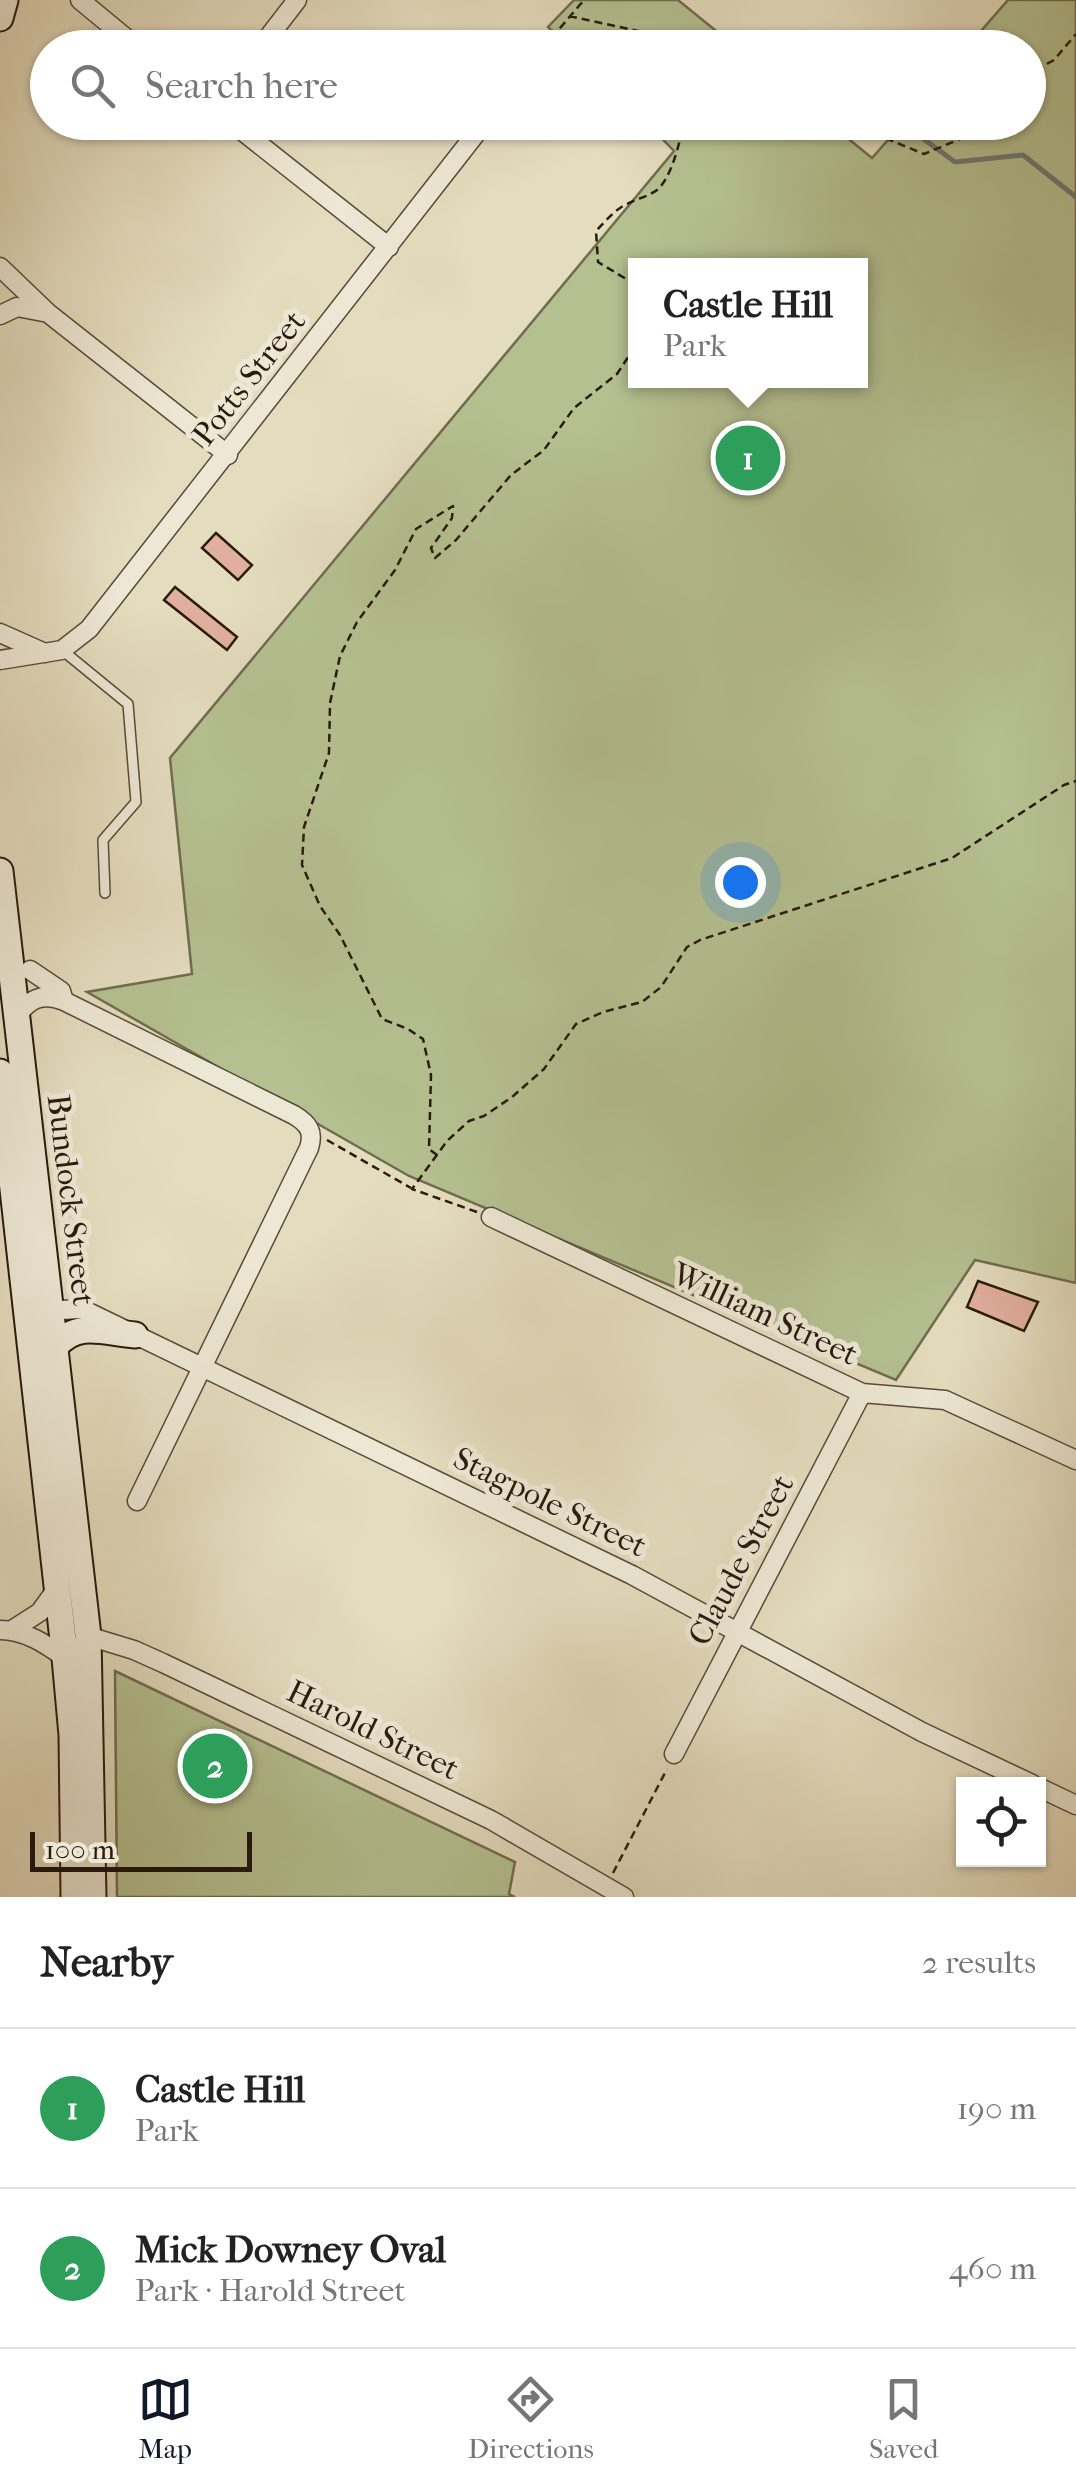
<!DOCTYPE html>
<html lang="en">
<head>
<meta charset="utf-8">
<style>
	:root { --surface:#fff; --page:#f2f2f2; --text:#222; --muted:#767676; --line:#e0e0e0; --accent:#111827 }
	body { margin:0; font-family:"IM FELL French Canon",serif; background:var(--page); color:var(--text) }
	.controls { position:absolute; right:30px; bottom:30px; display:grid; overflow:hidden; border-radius:0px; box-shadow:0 2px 8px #0004 }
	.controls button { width:90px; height:90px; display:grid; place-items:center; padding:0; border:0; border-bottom:2px solid var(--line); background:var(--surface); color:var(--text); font:50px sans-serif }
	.scale { position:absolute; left:30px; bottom:25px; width:222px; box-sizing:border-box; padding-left:10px; border:5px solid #291a0d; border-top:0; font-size:28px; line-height:35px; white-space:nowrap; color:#291a0d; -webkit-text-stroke:8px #ede8d5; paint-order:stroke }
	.you { position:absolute; left:740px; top:882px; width:35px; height:35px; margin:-25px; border:8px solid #fff; border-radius:50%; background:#1a73e8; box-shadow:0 0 0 15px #1a73e833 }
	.badge { display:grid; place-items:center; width:65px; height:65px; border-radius:50%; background:var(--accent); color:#fff; font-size:32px; font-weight:700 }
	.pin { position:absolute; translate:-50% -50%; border:5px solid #fff; box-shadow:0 2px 10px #0006 }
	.popup { position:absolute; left:628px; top:258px; width:240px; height:130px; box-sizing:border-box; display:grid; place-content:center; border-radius:0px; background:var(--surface); filter:drop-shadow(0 2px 8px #0005); font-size:32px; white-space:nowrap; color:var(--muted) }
	.popup b { font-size:38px; color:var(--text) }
	.popup::after { content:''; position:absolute; left:50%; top:100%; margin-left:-20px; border:20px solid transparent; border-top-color:var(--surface) }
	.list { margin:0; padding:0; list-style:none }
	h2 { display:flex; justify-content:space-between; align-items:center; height:130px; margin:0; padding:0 40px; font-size:42px }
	h2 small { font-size:32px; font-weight:400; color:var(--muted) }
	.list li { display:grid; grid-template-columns:65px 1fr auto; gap:30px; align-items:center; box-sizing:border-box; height:160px; padding:0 40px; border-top:2px solid var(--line) }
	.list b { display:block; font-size:38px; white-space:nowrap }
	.list p { margin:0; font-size:32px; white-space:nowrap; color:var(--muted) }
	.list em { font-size:32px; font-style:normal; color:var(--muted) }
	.icon { flex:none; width:55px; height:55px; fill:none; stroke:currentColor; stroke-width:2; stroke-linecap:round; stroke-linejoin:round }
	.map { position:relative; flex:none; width:1076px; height:1897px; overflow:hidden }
	.search { position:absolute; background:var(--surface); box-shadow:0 2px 8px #0004; left:30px; right:30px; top:30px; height:110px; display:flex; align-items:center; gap:25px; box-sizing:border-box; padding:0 35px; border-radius:55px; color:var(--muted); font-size:38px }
	.sheet { height:450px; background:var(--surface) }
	nav { display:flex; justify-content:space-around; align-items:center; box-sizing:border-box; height:140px; border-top:2px solid var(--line); background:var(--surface); font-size:28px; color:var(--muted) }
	nav a { display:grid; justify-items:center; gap:5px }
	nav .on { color:var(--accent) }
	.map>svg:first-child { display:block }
</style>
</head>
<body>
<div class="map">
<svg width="1076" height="1897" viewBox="0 0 1076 1897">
	<rect width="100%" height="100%" fill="#e4dcbe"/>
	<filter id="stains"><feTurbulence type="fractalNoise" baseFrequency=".002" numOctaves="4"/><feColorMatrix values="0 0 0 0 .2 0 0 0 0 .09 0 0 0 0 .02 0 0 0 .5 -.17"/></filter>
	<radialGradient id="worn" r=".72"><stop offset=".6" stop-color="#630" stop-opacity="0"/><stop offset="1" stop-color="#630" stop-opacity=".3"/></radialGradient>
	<path fill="#b5c091" stroke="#6f6d4f" stroke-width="2.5" fill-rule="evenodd" d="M 574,0 L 678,0 L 736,47 L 569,47 L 548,27 Z
		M 1008,0 L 1076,0 L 1076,1283 L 975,1260 L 896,1380 L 409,1176 L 87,992 L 192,974 L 170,758 L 674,151 L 647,123 L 829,123 L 872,158 L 903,123 L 1028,122 L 1028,48 L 967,47 ZM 636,266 L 860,266 L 860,380 L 636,380 Z
		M 115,1671 L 515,1862 L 509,1894 L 515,1897 L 117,1897 Z"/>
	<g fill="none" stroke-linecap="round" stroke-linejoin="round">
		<path stroke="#6c7975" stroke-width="5" d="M 925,140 L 955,162 L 1023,155 L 1076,197"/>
	</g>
	<path fill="#e1af9f" stroke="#291a0d" stroke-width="2.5" d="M 216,533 L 252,565 L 238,580 L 202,548 Z
		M 175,587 L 237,637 L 227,650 L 164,600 Z
		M 978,1281 L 1038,1302 L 1024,1331 L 967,1307 Z"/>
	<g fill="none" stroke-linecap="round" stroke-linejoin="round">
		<defs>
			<path id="lane" d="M 62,650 L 128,704 L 136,802 L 103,840 L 105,893"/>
			<path id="street" d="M 80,0 L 138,48
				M 260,48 L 297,0
				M 231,122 L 389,247
				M 0,267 L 48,313 L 228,455
				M 0,315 L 17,307 L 43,312
				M 0,633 L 45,653
				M 0,660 L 62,650 L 89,629 L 485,122
				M 30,970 L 61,991 L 64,1001 L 294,1115 C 309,1124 314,1132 309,1148 L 137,1501
				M 16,1017 C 29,999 42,992 64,1001
				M 491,1217 L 862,1393 L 945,1400 L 1076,1460
				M 39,1311 L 82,1309 L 632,1575 L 922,1732 L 1032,1784
				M 0,1630 C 25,1630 46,1644 65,1658
				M 12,1630 L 40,1612 L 58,1587
				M 88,1636 L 134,1650 L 163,1663 L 491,1820 L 624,1897
				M 674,1754 L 862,1393
				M 1038,1787 L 1076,1805"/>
			<path id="secondary" d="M 0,18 L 5,0
				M 0,871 L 88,1636 L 93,1897
				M 0,1072 L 65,1658 L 72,1735 L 74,1897
				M 56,1346 C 78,1320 105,1333 135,1335"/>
		</defs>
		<use href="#lane" stroke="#584a39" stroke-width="12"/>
		<use href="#street" stroke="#584a39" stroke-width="21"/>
		<use href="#secondary" stroke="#291a0d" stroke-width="29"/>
		<path stroke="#291a0d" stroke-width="2.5" stroke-dasharray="8 5" stroke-linecap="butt" d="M 569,16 L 652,34 L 663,48
			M 543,48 L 584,0
			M 1028,96 L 1039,68 L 1054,60 L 1076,34
			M 866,122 L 880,136 L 924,154 L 960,139 L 967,122
			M 636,285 L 598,262 L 596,231 C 604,223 611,214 620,208 C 631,200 646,198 657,190 C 671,179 681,140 683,122
			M 327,1140 L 411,1188
			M 437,1155 L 429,1149 L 431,1075 L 423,1039 L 408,1029 L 382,1019 L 340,935 L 320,906 L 302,865 L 304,827 L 329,753 L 330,703 L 340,656 L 357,622 L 395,570 L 416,529 L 453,506 L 452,518 L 431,548 L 435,558 L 456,540 L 511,475 L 544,450 L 574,408 L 617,374 L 636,345
			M 477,1212 L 412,1189 L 447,1141 L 469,1121 L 484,1116 L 512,1097 L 544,1069 L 576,1024 L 603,1012 L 642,1002 L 661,987 L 687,947 L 700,940 L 952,858 L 1064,785 L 1076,781
			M 613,1873 L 667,1769"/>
		<use href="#lane" stroke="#ede8d5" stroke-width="9"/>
		<use href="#street" stroke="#ede8d5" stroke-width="18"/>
		<use href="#secondary" stroke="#ede8d5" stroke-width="25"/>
	</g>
	<g text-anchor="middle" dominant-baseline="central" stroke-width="10" stroke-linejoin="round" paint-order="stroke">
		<g font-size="32" fill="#291a0d" stroke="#ede8d5">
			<text transform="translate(249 378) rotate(-52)">Potts Street</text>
			<text transform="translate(71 1200) rotate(83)">Bundock Street</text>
			<text transform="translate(765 1314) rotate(25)">William Street</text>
			<text transform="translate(550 1502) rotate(26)">Stagpole Street</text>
			<text transform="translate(741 1560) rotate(-62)">Claude Street</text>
			<text transform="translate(373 1730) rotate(26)">Harold Street</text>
		</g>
	</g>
	<rect width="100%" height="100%" filter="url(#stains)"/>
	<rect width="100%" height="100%" fill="url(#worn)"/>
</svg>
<div class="controls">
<button><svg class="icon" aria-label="locate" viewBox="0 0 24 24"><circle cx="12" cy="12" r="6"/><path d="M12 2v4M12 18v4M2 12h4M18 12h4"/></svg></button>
</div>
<div class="scale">100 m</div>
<div class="you"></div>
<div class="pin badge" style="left:748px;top:458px;background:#2e9e5b">1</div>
<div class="popup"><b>Castle Hill</b>Park</div>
<div class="pin badge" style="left:215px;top:1766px;background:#2e9e5b">2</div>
<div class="search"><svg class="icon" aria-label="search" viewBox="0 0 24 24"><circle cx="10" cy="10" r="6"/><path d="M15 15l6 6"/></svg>Search here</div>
</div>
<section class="sheet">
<h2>Nearby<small>2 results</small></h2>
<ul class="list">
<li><span class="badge" style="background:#2e9e5b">1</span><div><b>Castle Hill</b><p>Park</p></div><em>190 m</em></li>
<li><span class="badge" style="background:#2e9e5b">2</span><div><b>Mick Downey Oval</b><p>Park · Harold Street</p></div><em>460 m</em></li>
</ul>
</section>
<nav>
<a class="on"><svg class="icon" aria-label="map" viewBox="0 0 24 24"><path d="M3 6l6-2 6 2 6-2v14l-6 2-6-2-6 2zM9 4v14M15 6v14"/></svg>Map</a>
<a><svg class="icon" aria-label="directions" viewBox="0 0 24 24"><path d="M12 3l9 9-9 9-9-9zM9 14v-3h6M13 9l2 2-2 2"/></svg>Directions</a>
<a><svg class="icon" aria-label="saved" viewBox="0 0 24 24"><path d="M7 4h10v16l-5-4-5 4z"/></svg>Saved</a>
</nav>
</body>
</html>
